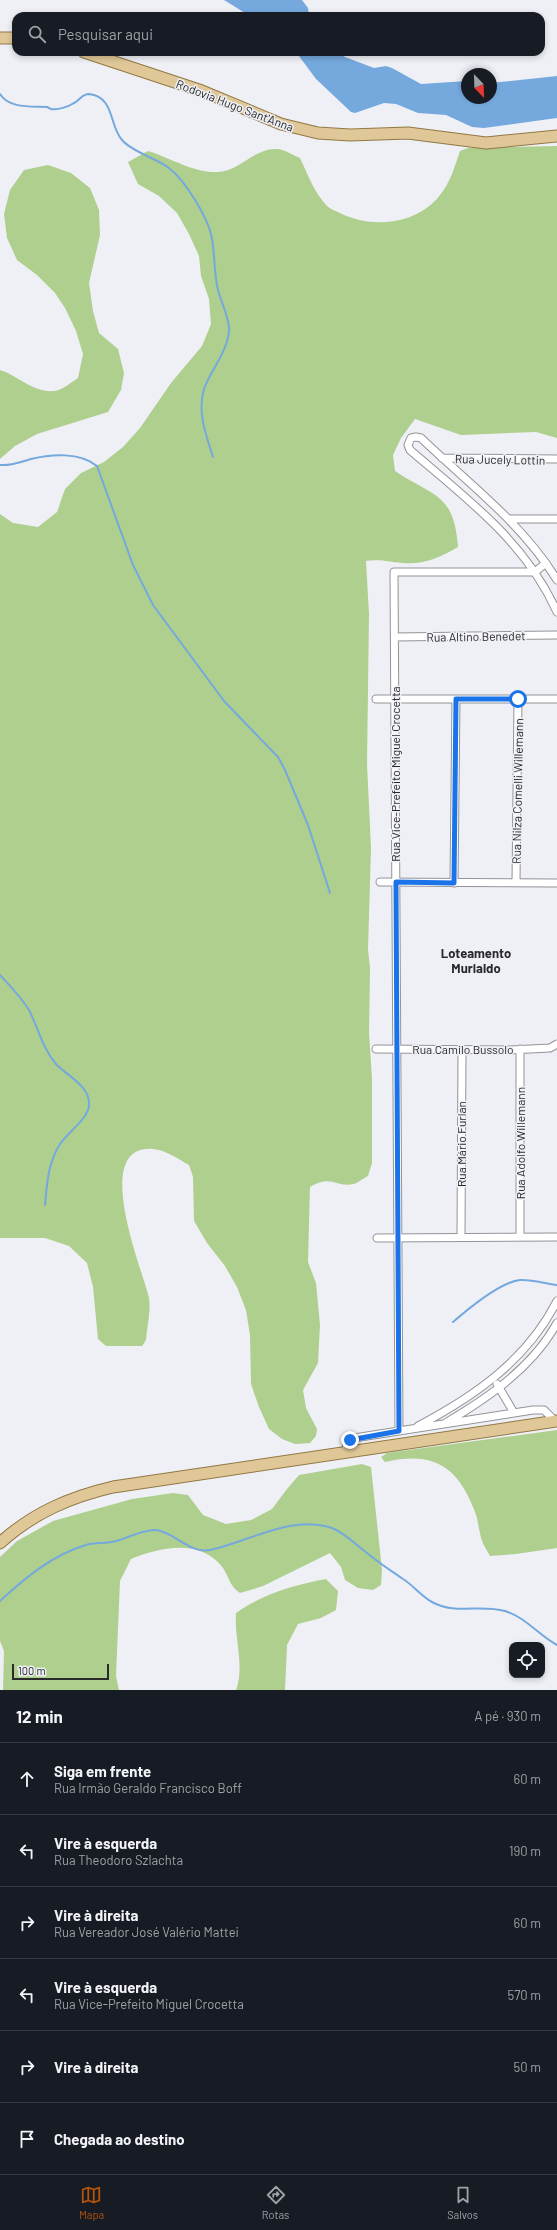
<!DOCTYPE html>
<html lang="pt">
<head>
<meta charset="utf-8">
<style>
	:root { --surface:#171b24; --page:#242831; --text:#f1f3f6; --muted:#9ea1a6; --line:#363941; --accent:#b45309 }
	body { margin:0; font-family:Barlow,sans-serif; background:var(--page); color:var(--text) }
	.controls { position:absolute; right:12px; bottom:12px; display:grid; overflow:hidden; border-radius:8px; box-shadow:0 2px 6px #0003 }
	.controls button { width:36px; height:36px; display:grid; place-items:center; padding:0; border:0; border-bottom:1px solid var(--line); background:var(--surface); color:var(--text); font:20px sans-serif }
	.compass { position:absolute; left:461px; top:68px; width:36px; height:36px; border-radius:50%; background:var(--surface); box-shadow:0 2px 6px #0003; rotate:157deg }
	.scale { position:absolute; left:12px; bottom:10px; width:97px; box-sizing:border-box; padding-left:4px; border:2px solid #2a2a2c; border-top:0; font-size:11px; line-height:14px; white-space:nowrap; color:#2a2a2c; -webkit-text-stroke:3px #eff0f6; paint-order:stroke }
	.stop { position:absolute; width:12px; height:12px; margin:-9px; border:3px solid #1a73e8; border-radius:50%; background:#fff }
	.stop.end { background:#1a73e8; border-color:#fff; box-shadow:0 1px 4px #0008 }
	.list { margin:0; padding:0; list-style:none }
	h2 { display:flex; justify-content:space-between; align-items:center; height:52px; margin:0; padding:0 16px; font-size:17px }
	h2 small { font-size:13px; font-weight:400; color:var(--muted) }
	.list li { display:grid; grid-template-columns:26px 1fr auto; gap:12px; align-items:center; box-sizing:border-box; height:72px; padding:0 16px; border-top:1px solid var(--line) }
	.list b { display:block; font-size:15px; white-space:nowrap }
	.list p { margin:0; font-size:13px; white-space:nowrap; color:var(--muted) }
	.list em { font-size:13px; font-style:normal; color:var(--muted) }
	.icon { flex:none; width:22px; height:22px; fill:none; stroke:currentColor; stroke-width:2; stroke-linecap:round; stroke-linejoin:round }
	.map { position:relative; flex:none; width:557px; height:1690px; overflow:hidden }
	.search { position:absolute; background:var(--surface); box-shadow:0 2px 6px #0003; left:12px; right:12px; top:12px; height:44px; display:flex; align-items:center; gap:10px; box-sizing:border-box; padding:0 14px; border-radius:12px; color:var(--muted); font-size:15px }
	.sheet { height:484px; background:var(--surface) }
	nav { display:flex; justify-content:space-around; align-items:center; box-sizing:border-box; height:56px; border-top:1px solid var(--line); background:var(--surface); font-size:11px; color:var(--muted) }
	nav a { display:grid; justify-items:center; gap:2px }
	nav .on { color:var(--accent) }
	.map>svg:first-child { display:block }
</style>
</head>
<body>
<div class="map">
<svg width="557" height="1690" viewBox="0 0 557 1690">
	<rect width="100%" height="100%" fill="#eff0f6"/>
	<path fill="#aecf8d" d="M 557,146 L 557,438 L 536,432 L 461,435 L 415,419 L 401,438 L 393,455 L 395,471 C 434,497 454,493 458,547 C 441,557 424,565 403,563 C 387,562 383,559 366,561 L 369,614 L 367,764 L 371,848 L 368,949 L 370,968 L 369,1033 L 372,1079 L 372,1163 L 368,1176 C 364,1178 359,1182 354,1184 C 335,1188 332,1174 310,1187 L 308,1262 L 316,1283 L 320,1325 L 318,1363 L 303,1390 L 306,1408 L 317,1429 L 316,1436 L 310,1443 L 295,1444 L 282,1439 L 269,1429 L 259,1407 L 251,1384 L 250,1335 L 246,1310 L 237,1287 L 225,1266 L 207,1243 L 194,1221 L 193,1177 L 189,1165 C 178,1159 166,1150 153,1149 C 91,1144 141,1267 148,1294 C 152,1307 147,1326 146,1340 L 142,1346 L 106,1346 L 98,1339 L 93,1287 L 87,1263 L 69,1246 L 45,1238 L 0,1238 L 0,514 L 13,523 L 38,527 L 57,512 L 65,489 L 81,473 L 104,462 L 123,447 L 140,428 L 171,383 L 202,346 L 211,324 L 209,299 L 201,276 L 199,256 L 189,234 L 177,213 L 159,196 L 138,184 L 128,162 L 148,151 C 171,158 193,173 218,172 C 240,171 254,148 277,149 C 284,149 294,156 300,158 C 308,175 314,192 327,206 C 330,209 336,211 340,213 C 372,229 417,225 440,195 C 450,183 455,166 460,151 L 468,148 Z
		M 48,165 L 71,173 L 90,188 L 99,210 L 100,235 L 89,283 L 93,311 L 99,333 L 118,349 L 124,373 L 121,390 L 108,412 L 37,434 L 15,446 L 0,459 L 0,370 C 19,376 33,393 55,391 C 62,390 72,382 78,378 L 83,354 L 76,331 L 65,308 L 55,293 L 37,275 L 17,260 L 7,238 L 4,214 L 10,190 L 24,170 Z
		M 557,1430 L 557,1548 L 516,1554 L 490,1556 C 486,1549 481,1541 480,1533 C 478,1526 478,1519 475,1512 C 458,1466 433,1451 385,1462 L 381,1457 L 387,1453 Z
		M 362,1464 L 371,1467 L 382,1570 L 381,1585 L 373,1590 L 358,1588 L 345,1580 L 341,1567 L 330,1553 L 263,1586 L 240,1593 C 230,1587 229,1577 223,1568 C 201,1538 160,1547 131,1559 L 120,1581 L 116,1676 L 119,1690 L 3,1690 L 4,1651 L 0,1641 L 0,1557 L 17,1541 L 53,1521 L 132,1499 L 173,1493 L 188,1495 L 203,1515 L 226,1524 L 251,1520 L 272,1509 L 287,1489 L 299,1475 Z
		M 326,1579 L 338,1591 L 336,1610 L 321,1618 L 298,1624 L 287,1645 L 285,1690 L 236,1690 C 245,1667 234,1638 236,1613 C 263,1594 294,1585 326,1579 Z"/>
	<path fill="#75a9de" d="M 224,0 L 302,0 L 308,8 L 309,16 L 250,16 Z
		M 296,52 L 338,52 L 345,57 L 374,68 L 386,66 L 392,68 L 421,84 L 467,81 L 467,98 L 491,98 L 491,83 L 557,76 L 557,118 L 484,128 L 472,127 L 446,115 L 418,113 L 396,104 L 384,103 L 355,113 L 351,112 L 316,79 Z"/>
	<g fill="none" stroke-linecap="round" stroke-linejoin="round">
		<path stroke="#75a9de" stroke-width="2" d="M 0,94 C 9,109 32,106 47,107 L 51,109 C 58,110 68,107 74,103 C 80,100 82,94 89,94 C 115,97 109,126 122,140 C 132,152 156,158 169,168 C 185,180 209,219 212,239 C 215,256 214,274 218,290 C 221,302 230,319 229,331 C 227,353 211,369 204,389 C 197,412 206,435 213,457
			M 0,465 C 10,466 21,462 31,459 C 51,454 80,452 97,466 L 133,565 L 153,605 L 224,701 L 278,757 L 285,770 L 308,825 L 330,893
			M 0,975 C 10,986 21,997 29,1010 C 38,1028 43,1049 56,1064 C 67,1076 91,1086 89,1106 C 87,1120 68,1132 60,1144 C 48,1163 47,1183 45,1205
			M 453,1322 C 468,1309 500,1282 520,1280 C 532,1279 546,1284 557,1285
			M 0,1601 C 25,1578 52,1555 86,1545 C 95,1542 106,1544 116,1541 C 128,1538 144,1529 156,1530 C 175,1532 189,1554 210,1550 C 249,1542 291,1514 332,1528 C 345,1533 356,1545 367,1553 C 379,1563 390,1570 403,1579 C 413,1585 421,1596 432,1602 C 455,1615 480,1604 505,1611 C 527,1618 538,1635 557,1645"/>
		<defs>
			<path id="minor" d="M 442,458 L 557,459
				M 510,519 L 557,519
				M 557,580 C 522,523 469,484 421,438 L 416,437 L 411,438 L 408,445 L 410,450 C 467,499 525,541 557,612
				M 395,637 L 557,635
				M 376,699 L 557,699
				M 380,882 L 557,883
				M 454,883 L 456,699
				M 516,883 L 518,699
				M 376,1049 L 510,1050 L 550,1048 L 557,1044
				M 520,1049 L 520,1237
				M 461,1237 L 462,1050
				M 377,1238 L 557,1237
				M 497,1384 L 514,1413
				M 447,1422 C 489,1397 533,1367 557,1323
				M 418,1426 C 475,1396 527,1360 557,1301
				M 399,1431 L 394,572 L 535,572 L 546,563
				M 346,1453 L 347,1443 L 354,1438 L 533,1410 L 544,1410 L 555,1421"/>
			<path id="primary" d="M 0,38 L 16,38
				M 84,52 L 202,91 L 281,124 L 318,133 L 350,135 L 408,133 L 486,143 L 557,136
				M 0,1543 C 33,1513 70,1497 113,1487 L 557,1421"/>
		</defs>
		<use href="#minor" stroke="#939399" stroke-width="9"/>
		<use href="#primary" stroke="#917844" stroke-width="13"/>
		<use href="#minor" stroke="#fff" stroke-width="7"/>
		<use href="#primary" stroke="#dfc797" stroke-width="11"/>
	</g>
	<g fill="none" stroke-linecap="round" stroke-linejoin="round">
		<path stroke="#1a73e8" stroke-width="5" d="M 350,1440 L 399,1431 L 396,882 L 454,883 L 456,699 L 518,699"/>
	</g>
	<g text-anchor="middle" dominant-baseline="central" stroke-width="3" stroke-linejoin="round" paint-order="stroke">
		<g font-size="12" fill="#2a2a2c" stroke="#eff0f6">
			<text transform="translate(235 105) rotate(21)">Rodovia Hugo Sant'Anna</text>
			<text transform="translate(500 459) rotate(1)">Rua Jucely Lottin</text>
			<text transform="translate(476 636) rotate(-1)">Rua Altino Benedet</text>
			<text transform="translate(395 774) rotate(-90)">Rua Vice-Prefeito Miguel Crocetta</text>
			<text transform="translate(517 791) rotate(-89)">Rua Nilza Comelli Willemann</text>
			<text x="463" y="1049">Rua Camilo Bussolo</text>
			<text transform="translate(520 1143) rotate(-90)">Rua Adolfo Willemann</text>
			<text transform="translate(461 1144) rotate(-90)">Rua Mário Furlan</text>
		</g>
		<g font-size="13" font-weight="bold" fill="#2a2a2c" stroke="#eff0f6">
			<text x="476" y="953">Loteamento<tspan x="476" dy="15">Murialdo</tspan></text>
		</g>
	</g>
</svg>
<div class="controls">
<button><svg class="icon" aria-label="locate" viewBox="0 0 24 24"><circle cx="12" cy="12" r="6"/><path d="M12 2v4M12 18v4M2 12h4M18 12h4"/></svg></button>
</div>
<svg class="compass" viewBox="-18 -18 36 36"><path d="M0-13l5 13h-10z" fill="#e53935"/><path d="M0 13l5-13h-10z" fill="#9ea1a6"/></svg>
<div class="scale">100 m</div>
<div class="stop" style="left:518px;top:699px"></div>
<div class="stop end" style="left:350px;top:1440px"></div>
<div class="search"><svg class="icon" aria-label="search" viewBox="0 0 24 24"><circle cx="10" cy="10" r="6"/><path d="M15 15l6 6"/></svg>Pesquisar aqui</div>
</div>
<section class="sheet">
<h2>12 min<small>A pé · 930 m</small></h2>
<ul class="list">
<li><svg class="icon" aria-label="ahead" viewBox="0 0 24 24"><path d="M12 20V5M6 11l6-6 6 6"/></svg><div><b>Siga em frente</b><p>Rua Irmão Geraldo Francisco Boff</p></div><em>60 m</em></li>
<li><svg class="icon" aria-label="left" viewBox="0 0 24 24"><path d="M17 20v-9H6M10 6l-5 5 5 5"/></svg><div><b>Vire à esquerda</b><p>Rua Theodoro Szlachta</p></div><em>190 m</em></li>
<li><svg class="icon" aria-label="right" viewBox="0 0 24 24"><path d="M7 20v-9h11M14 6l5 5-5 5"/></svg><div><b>Vire à direita</b><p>Rua Vereador José Valério Mattei</p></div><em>60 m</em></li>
<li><svg class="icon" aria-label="left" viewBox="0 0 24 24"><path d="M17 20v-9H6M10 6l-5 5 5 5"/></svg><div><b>Vire à esquerda</b><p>Rua Vice-Prefeito Miguel Crocetta</p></div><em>570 m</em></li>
<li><svg class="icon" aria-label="right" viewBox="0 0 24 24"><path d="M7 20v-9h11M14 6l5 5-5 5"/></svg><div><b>Vire à direita</b></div><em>50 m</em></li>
<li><svg class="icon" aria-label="arrive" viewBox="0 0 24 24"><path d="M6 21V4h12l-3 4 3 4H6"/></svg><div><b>Chegada ao destino</b></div></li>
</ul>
</section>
<nav>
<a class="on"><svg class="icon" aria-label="map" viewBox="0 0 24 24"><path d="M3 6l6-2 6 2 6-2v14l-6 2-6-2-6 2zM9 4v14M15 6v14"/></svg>Mapa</a>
<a><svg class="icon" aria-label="directions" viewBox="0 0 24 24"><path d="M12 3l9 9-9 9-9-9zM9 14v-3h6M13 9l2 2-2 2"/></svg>Rotas</a>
<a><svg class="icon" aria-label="saved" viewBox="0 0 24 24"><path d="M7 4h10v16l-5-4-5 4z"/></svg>Salvos</a>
</nav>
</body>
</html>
